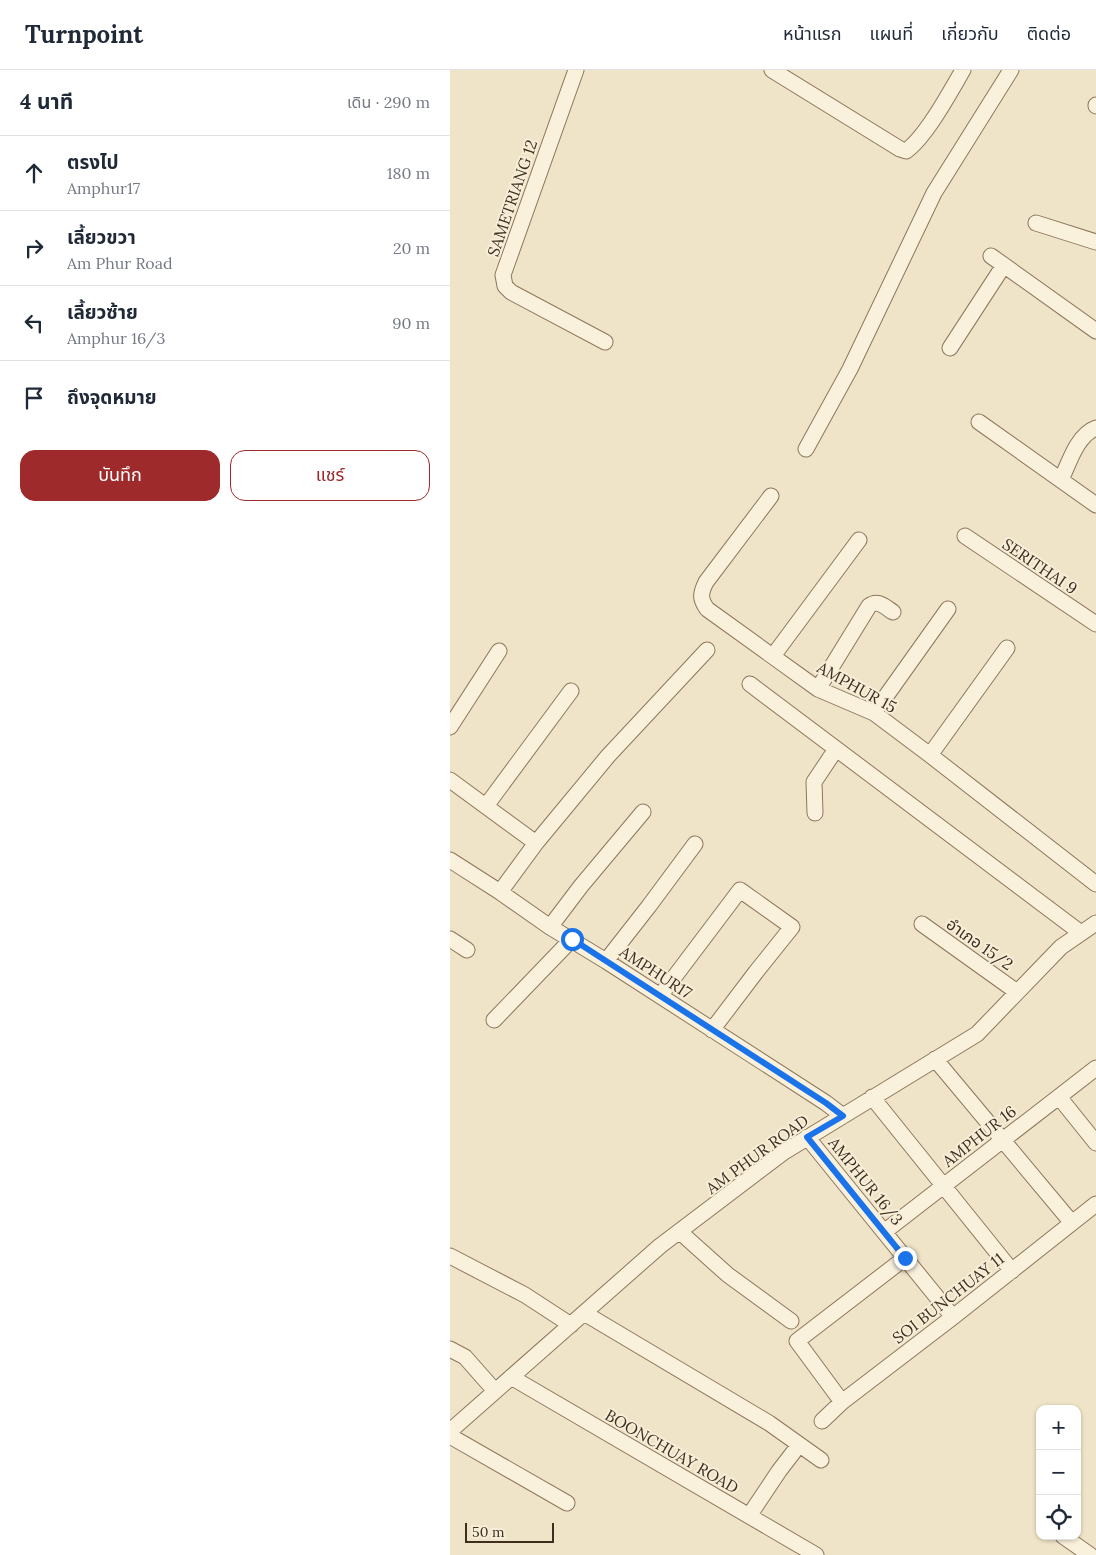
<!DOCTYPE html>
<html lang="th">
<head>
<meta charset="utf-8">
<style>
	:root { --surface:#fff; --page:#f6f6f7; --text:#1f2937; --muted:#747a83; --line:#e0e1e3; --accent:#9e2a2b }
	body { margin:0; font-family:Lora,"Noto Sans Thai",serif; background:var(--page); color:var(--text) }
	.controls { position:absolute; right:15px; bottom:15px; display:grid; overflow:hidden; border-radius:10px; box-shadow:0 1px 4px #0004 }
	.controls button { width:45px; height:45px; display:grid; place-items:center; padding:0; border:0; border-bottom:1px solid var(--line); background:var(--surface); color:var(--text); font:25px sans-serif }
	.scale { position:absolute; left:15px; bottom:12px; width:89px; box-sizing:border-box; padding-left:5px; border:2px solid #3d2e20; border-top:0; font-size:14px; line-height:18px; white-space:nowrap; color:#3d2e20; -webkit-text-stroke:4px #f7eed8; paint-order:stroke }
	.stop { position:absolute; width:15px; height:15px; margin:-11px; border:4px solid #1a73e8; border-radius:50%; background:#fff }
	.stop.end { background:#1a73e8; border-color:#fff; box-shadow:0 1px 5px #0008 }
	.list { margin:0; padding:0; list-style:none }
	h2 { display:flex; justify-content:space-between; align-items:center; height:65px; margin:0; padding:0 20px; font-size:21px }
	h2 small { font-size:16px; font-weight:400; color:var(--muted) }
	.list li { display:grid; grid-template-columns:32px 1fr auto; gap:15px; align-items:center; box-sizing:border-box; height:75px; padding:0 20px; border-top:1px solid var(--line) }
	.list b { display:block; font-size:19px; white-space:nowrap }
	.list p { margin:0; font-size:16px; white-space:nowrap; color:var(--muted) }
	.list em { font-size:16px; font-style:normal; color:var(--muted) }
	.actions { display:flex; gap:10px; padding:15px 20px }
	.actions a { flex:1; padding:11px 0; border:1px solid var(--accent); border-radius:15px; text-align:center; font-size:18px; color:var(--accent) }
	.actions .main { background:var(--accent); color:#fff }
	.icon { flex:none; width:28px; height:28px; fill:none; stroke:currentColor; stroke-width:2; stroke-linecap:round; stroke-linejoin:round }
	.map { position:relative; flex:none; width:646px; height:1485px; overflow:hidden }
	header { display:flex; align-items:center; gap:30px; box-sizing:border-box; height:70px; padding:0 25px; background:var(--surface); border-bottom:1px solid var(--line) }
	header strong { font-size:24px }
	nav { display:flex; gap:28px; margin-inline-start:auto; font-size:18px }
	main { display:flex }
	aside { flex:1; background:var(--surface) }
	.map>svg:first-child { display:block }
</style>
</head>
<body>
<header>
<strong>Turnpoint</strong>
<nav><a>หน้าแรก</a><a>แผนที่</a><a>เกี่ยวกับ</a><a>ติดต่อ</a></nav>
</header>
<main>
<aside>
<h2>4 นาที<small>เดิน · 290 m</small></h2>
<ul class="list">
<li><svg class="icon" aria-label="ahead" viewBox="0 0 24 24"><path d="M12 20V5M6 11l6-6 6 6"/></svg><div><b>ตรงไป</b><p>Amphur17</p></div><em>180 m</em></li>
<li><svg class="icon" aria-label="right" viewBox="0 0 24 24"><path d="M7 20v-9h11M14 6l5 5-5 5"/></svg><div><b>เลี้ยวขวา</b><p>Am Phur Road</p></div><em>20 m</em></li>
<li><svg class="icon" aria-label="left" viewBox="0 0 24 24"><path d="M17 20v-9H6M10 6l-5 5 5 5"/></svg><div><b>เลี้ยวซ้าย</b><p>Amphur 16/3</p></div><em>90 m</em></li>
<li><svg class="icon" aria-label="arrive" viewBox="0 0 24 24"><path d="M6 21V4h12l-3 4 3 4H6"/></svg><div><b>ถึงจุดหมาย</b></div></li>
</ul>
<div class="actions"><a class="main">บันทึก</a><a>แชร์</a></div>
</aside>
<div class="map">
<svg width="646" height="1485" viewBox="0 0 646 1485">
	<rect width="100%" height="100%" fill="#f0e4c8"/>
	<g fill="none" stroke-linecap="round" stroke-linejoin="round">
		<defs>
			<path id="minor" d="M 126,0 L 53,205 L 55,216 L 61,222 L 155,272
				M 322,0 L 450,79 L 456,81 C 476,67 500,22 513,0
				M 646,36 L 646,35
				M 586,153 L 646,172
				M 541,186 L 646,261
				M 500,278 L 554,195
				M 529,352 L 646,435
				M 356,379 L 400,299 L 484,123 L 561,0
				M 611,410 C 619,393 627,365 646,358
				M 321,426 L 256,512 C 250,524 250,529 257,539 L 368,619 L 424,643 L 480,685 L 646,814
				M 515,466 L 646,554
				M 323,586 L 409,470
				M 300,614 L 631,863
				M 368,619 L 419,536 C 428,529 435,537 443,542
				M 424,643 L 498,539
				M 0,657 L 49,581
				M 480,685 L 557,578
				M 0,710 L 86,773
				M 36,736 L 121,621
				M 365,743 L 364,712 L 386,679
				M 0,790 L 50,822 L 100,857 L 156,891 L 376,1033 L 393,1046
				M 50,822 L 86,773 L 158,686 L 257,580
				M 472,854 L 567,922
				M 100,857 L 131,816 L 193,742
				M 0,869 L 17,880
				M 156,891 L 199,836 L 245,774
				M 210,926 L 290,820 L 342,857 L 306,902 L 262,960
				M 44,950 L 122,869
				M 485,989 L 622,1153
				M 422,1027 L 562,1201
				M 609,1027 L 646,1073
				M 357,1067 L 503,1247
				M 230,1162 L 278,1205 L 341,1251
				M 434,1162 L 646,998
				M 0,1186 L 75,1225 L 121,1255
				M 134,1243 L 319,1353 L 371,1390
				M 0,1279 L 15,1287 L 45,1321
				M 61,1307 L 366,1485
				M 392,1332 L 347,1271 L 455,1188
				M 372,1351 L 392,1332 L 503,1247 L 646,1134
				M 0,1361 L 210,1176 L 334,1082 L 527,964 L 611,877 L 646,853
				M 0,1366 L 117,1433
				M 299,1446 L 329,1401 L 349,1375
				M 613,1466 L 640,1485"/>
		</defs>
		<use href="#minor" stroke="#8d765c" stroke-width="17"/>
		<use href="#minor" stroke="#faf1dc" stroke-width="15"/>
	</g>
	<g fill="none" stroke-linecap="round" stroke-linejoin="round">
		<path stroke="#1a73e8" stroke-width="6" d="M 122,869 L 376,1033 L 393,1046 L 357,1067 L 455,1188"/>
	</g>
	<g text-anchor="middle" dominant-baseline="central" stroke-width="4" stroke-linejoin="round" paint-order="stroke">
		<g font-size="16" fill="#3d2e20" stroke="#f7eed8">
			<text transform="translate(62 128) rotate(-71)">SAMETRIANG 12</text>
			<text transform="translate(590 496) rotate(34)">SERITHAI 9</text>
			<text transform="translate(407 617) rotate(29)">AMPHUR 15</text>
			<text transform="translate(530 874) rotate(35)">อำเภอ 15/2</text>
			<text transform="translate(206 902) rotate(33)">AMPHUR17</text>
			<text transform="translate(529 1066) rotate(-38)">AMPHUR 16</text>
			<text transform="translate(307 1084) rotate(-36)">AM PHUR ROAD</text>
			<text transform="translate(416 1111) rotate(51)">AMPHUR 16/3</text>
			<text transform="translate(498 1228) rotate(-38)">SOI BUNCHUAY 11</text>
			<text transform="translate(222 1381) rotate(30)">BOONCHUAY ROAD</text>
		</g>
	</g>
</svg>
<div class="controls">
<button>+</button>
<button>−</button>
<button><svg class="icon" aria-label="locate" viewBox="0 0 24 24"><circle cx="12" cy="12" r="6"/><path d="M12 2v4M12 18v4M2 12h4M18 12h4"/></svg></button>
</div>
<div class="scale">50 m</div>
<div class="stop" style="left:122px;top:869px"></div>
<div class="stop end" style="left:455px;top:1188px"></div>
</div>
</main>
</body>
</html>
